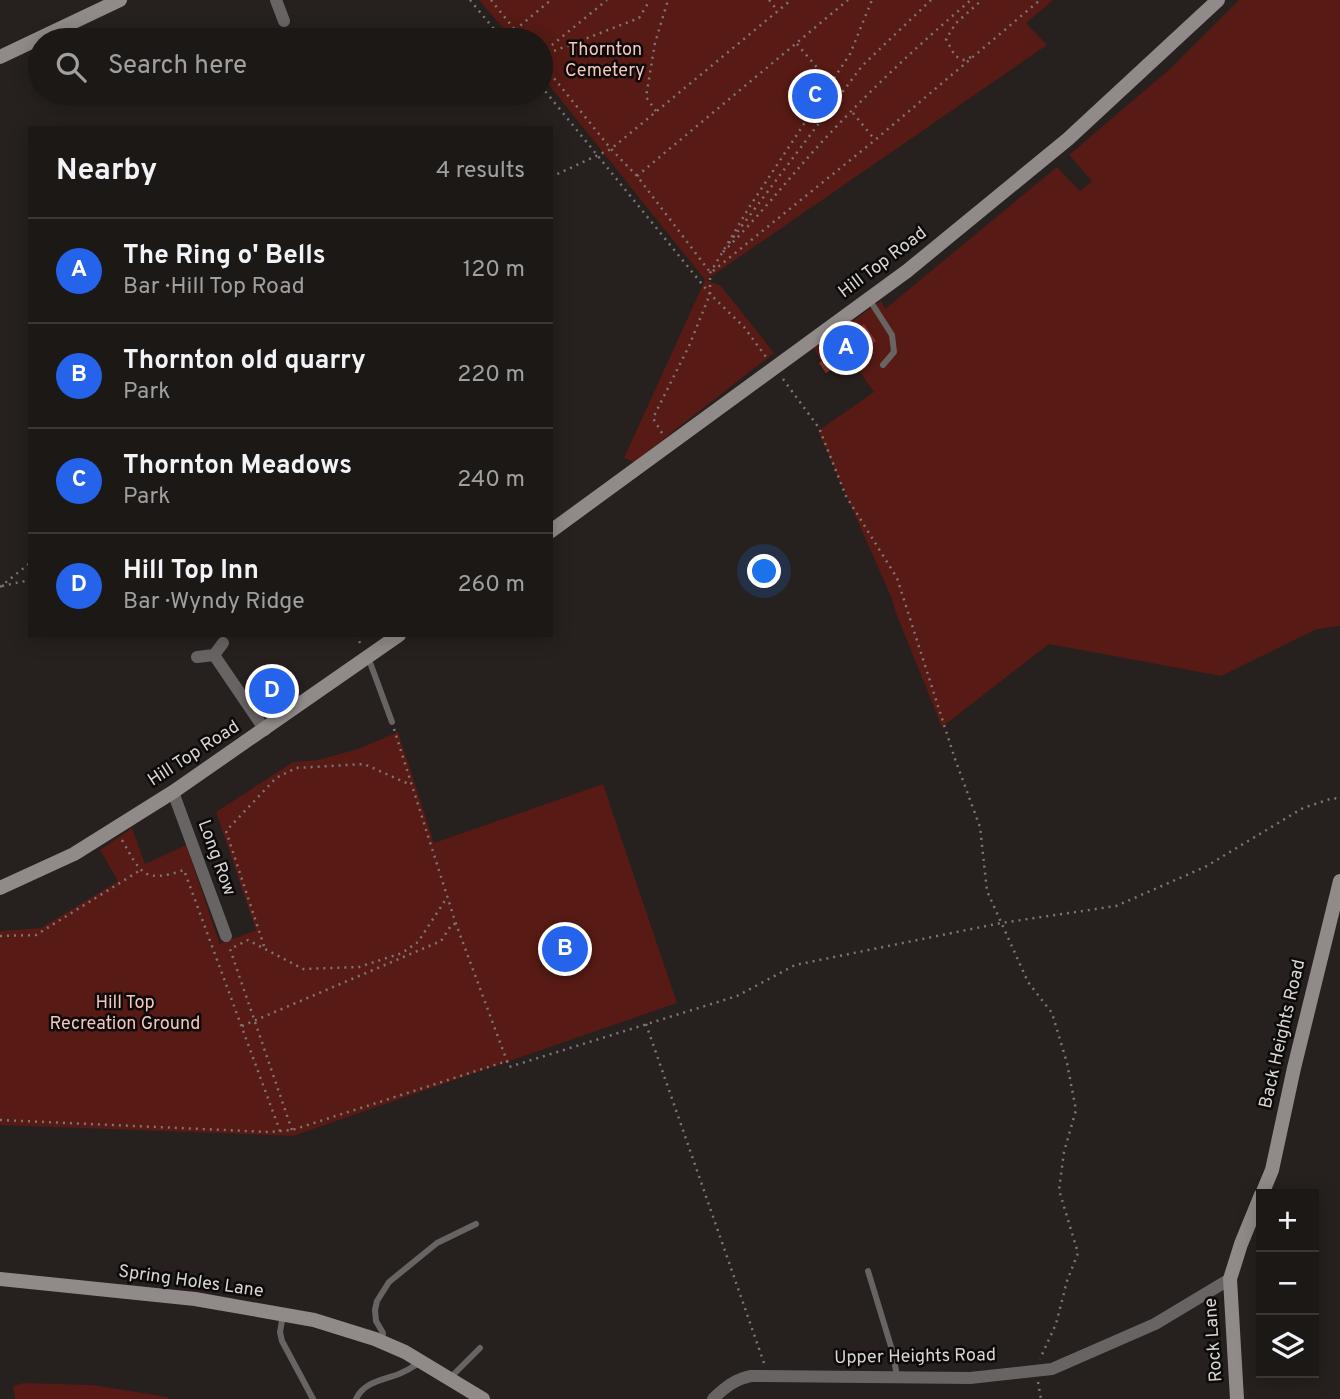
<!DOCTYPE html>
<html lang="en">
<head>
<meta charset="utf-8">
<style>
	:root { --surface:#1c1816; --page:#25211f; --text:#f1f3f6; --muted:#a0a0a1; --line:#3a3735; --accent:#2563eb }
	body { margin:0; font-family:Overpass,sans-serif; background:var(--page); color:var(--text) }
	.controls { position:absolute; right:21px; bottom:21px; display:grid; overflow:hidden; border-radius:0px; box-shadow:0 4px 18px #0003 }
	.controls button { width:63px; height:63px; display:grid; place-items:center; padding:0; border:0; border-bottom:2px solid var(--line); background:var(--surface); color:var(--text); font:35px sans-serif }
	.you { position:absolute; left:765px; top:572px; width:24px; height:24px; margin:-18px; border:5px solid #fff; border-radius:50%; background:#1a73e8; box-shadow:0 0 0 10px #1a73e833 }
	.badge { display:grid; place-items:center; width:46px; height:46px; border-radius:50%; background:var(--accent); color:#fff; font-size:23px; font-weight:700 }
	.pin { position:absolute; translate:-50% -50%; border:4px solid #fff; box-shadow:0 2px 7px #0006 }
	.list { margin:0; padding:0; list-style:none }
	h2 { display:flex; justify-content:space-between; align-items:center; height:91px; margin:0; padding:0 28px; font-size:30px }
	h2 small { font-size:23px; font-weight:400; color:var(--muted) }
	.list li { display:grid; grid-template-columns:46px 1fr auto; gap:21px; align-items:center; box-sizing:border-box; height:105px; padding:0 28px; border-top:2px solid var(--line) }
	.list b { display:block; font-size:26px; white-space:nowrap }
	.list p { margin:0; font-size:23px; white-space:nowrap; color:var(--muted) }
	.list em { font-size:23px; font-style:normal; color:var(--muted) }
	.icon { flex:none; width:38px; height:38px; fill:none; stroke:currentColor; stroke-width:2; stroke-linecap:round; stroke-linejoin:round }
	.map { position:relative; flex:none; width:1340px; height:1399px; overflow:hidden }
	.search { position:absolute; background:var(--surface); box-shadow:0 4px 18px #0003; left:28px; top:28px; width:525px; height:77px; display:flex; align-items:center; gap:18px; box-sizing:border-box; padding:0 24px; border-radius:38px; color:var(--muted); font-size:26px }
	.panel { position:absolute; background:var(--surface); box-shadow:0 4px 18px #0003; left:28px; top:126px; width:525px; height:511px; border-radius:0px }
	.map>svg:first-child { display:block }
</style>
</head>
<body>
<div class="map">
<svg width="1340" height="1399" viewBox="0 0 1340 1399">
	<rect width="100%" height="100%" fill="#26201e"/>
	<path fill="#571a14" d="M 479,0 L 1053,0 L 1026,23 L 1047,45 L 706,280 L 721,286 L 774,353 L 634,462 L 624,458 L 705,280 L 541,75 L 541,40 L 513,40 Z
		M 1239,0 L 1340,0 L 1340,626 L 1317,629 L 1221,676 L 1049,644 L 942,727 L 894,608 L 892,599 L 818,431 L 874,392 L 849,357 L 826,373 L 814,348 L 881,301 L 885,309 L 1057,167 L 1080,191 L 1092,181 L 1069,155 L 1171,68 Z
		M 398,732 L 434,843 L 603,784 L 677,1003 L 293,1136 L 0,1125 L 0,931 L 41,928 L 118,881 L 100,850 L 132,828 L 145,864 L 186,845 L 220,944 L 256,930 L 216,812 L 293,762 L 318,760 L 358,749 Z
		M 23,1383 L 92,1385 L 168,1397 L 169,1399 L 15,1399 L 13,1386 Z"/>
	<path fill="#84332a" d="M 864,324 L 876,341 L 865,349 L 863,347 L 826,373 L 819,363 L 825,359 L 822,354 Z"/>
	<g fill="none" stroke-linecap="round" stroke-linejoin="round">
		<path stroke="#7c7775" stroke-width="2.5" stroke-dasharray="2 5" stroke-linecap="butt" d="M 470,0 L 503,40
			M 491,0 L 523,40
			M 769,0 L 778,11
			M 515,30 L 551,0
			M 797,44 L 831,84
			M 541,54 L 607,0
			M 541,56 L 639,18 L 650,0
			M 971,57 L 964,60 L 955,56 L 946,39 L 956,23 L 982,0
			M 541,62 L 611,149 L 637,176 L 710,272
			M 541,86 L 710,294 L 744,327 L 766,357
			M 656,111 L 646,97 L 655,43 L 668,0
			M 853,113 L 875,140
			M 637,176 L 848,0
			M 551,177 L 611,149 L 791,0
			M 729,243 L 862,66 L 931,0
			M 723,252 C 758,218 787,180 820,144 C 867,93 918,45 971,0
			M 713,271 L 875,140 L 1040,0
			M 783,379 L 819,428 L 846,496 L 897,578 L 955,759 L 980,827 L 987,891 L 1028,982 L 1052,1013 L 1067,1063 L 1076,1110 L 1064,1152 L 1059,1190 L 1078,1253 L 1067,1281 L 1056,1324 L 1040,1359
			M 662,433 L 653,418 L 689,346 L 710,294 L 710,273 L 750,206 L 850,54 L 872,0
			M 2,586 L 30,580
			M 0,587 L 30,563
			M 356,635 L 361,645
			M 394,729 L 456,924 L 507,1061
			M 122,840 C 141,873 143,884 184,870 L 280,1131
			M 0,936 L 36,935 L 139,871
			M 264,946 L 226,831 L 276,778 L 296,768 L 364,764 L 411,785
			M 646,1024 L 764,1363
			M 242,1026 L 441,941 L 452,924 L 456,924
			M 0,1120 L 269,1132 L 292,1130 L 507,1061 L 509,1067 L 737,996 L 795,965 L 1001,923 L 1116,906 L 1205,867 L 1303,808 L 1333,798 L 1340,799
			M 292,1130 L 230,949 L 248,940 L 303,969 L 359,967 L 402,953 L 418,942 L 448,896
			M 1038,1382 L 1041,1399"/>
		<path stroke="#686463" stroke-width="6" d="M 869,299 L 892,335 L 894,352 L 883,365
			M 368,657 L 392,722
			M 868,1271 L 893,1353 L 897,1377
			M 283,1315 L 280,1332 L 282,1341 L 313,1399
			M 382,1340 L 383,1333 L 376,1321 L 375,1310 L 377,1301 L 389,1282 L 437,1243 L 476,1224
			M 451,1377 L 480,1348
			M 356,1399 C 364,1382 383,1380 399,1374 C 406,1371 413,1367 419,1363"/>
		<path stroke="#686463" stroke-width="12" d="M 276,0 L 284,21
			M 223,643 L 214,655 L 265,730
			M 197,657 L 214,655
			M 173,792 L 226,936
			M 713,1399 C 724,1388 735,1379 751,1376 L 970,1378 L 1052,1369 L 1155,1324 L 1230,1279"/>
		<path stroke="#908a89" stroke-width="14" d="M 0,57 L 120,0
			M 551,531 L 907,271 L 1068,139 L 1218,0
			M 0,888 L 74,854 L 173,792 L 399,635
			M 1262,1194 L 1272,1170 L 1294,1068 L 1340,881
			M 0,1279 L 195,1299 L 314,1320 L 375,1339 L 405,1352 L 483,1399
			M 1237,1399 L 1230,1279 L 1241,1244 L 1261,1195"/>
	</g>
	<g text-anchor="middle" dominant-baseline="central" stroke-width="5" stroke-linejoin="round" paint-order="stroke">
		<g font-size="18" fill="#f6c5be" stroke="#0d0a0a">
			<text x="605" y="50">Thornton<tspan x="605" dy="21">Cemetery</tspan></text>
			<text x="125" y="1003">Hill Top<tspan x="125" dy="21">Recreation Ground</tspan></text>
		</g>
		<g font-size="18" fill="#d9d5d4" stroke="#0d0a0a">
			<text transform="translate(883 263) rotate(-37)">Hill Top Road</text>
			<text transform="translate(194 754) rotate(-33)">Hill Top Road</text>
			<text transform="translate(216 858) rotate(70)">Long Row</text>
			<text transform="translate(1283 1034) rotate(-77)">Back Heights Road</text>
			<text transform="translate(191 1282) rotate(8)">Spring Holes Lane</text>
			<text transform="translate(1214 1340) rotate(-94)">Rock Lane</text>
			<text transform="translate(915 1357) rotate(-1)">Upper Heights Road</text>
		</g>
	</g>
</svg>
<div class="controls">
<button>+</button>
<button>−</button>
<button><svg class="icon" aria-label="layers" viewBox="0 0 24 24"><path d="M12 4l9 5-9 5-9-5zM3 14l9 5 9-5"/></svg></button>
</div>
<div class="you"></div>
<div class="pin badge" style="left:846px;top:348px">A</div>
<div class="pin badge" style="left:565px;top:949px">B</div>
<div class="pin badge" style="left:815px;top:96px">C</div>
<div class="pin badge" style="left:272px;top:691px">D</div>
<div class="search"><svg class="icon" aria-label="search" viewBox="0 0 24 24"><circle cx="10" cy="10" r="6"/><path d="M15 15l6 6"/></svg>Search here</div>
<section class="panel">
<h2>Nearby<small>4 results</small></h2>
<ul class="list">
<li><span class="badge">A</span><div><b>The Ring o' Bells</b><p>Bar · Hill Top Road</p></div><em>120 m</em></li>
<li><span class="badge">B</span><div><b>Thornton old quarry</b><p>Park</p></div><em>220 m</em></li>
<li><span class="badge">C</span><div><b>Thornton Meadows</b><p>Park</p></div><em>240 m</em></li>
<li><span class="badge">D</span><div><b>Hill Top Inn</b><p>Bar · Wyndy Ridge</p></div><em>260 m</em></li>
</ul>
</section>
</div>
</body>
</html>
